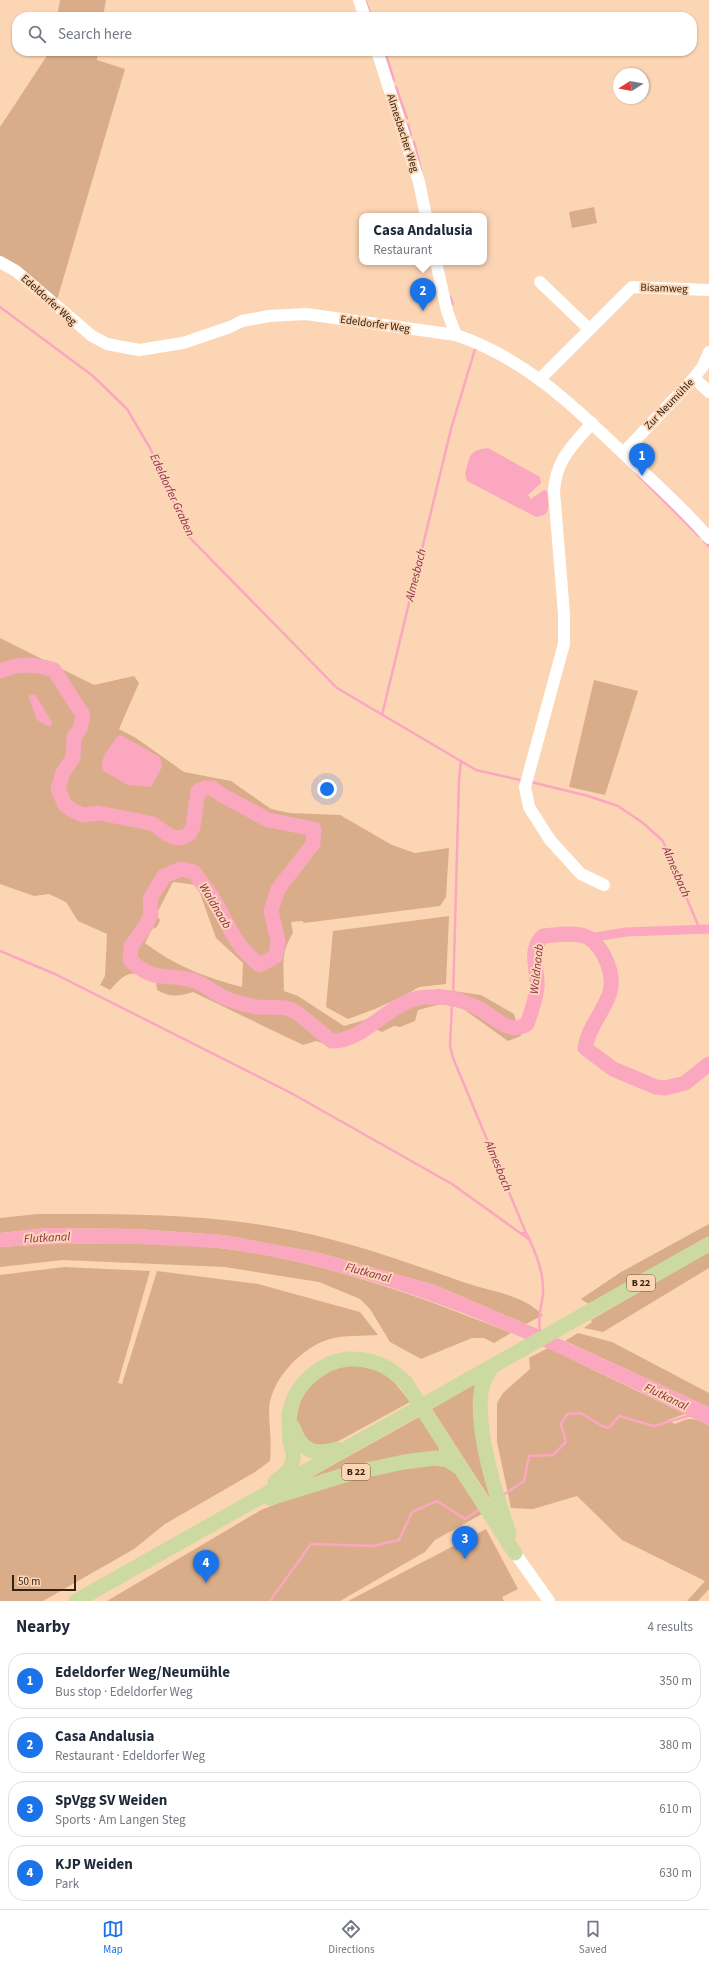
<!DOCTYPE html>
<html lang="en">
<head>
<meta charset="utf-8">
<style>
	:root { --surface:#fff; --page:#f6f6f7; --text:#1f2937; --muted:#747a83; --line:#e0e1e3; --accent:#1a73e8 }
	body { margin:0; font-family:"Source Sans 3",sans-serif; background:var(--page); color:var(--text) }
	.compass { position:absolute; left:613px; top:68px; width:36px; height:36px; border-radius:50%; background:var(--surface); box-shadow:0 1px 3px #0004; rotate:259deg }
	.scale { position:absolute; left:12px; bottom:10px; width:64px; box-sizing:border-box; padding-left:4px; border:2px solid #332112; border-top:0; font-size:11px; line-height:14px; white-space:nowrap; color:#332112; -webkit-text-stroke:3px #fcd5b5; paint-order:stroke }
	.you { position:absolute; left:327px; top:789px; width:14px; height:14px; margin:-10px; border:3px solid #fff; border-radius:50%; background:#1a73e8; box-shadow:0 0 0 6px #1a73e833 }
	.badge { display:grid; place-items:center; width:26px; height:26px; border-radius:50%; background:var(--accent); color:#fff; font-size:13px; font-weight:700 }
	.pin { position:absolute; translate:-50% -33px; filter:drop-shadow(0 1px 2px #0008) }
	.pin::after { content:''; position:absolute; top:21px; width:14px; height:12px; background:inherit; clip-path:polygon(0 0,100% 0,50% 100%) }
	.popup { position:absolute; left:359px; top:213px; width:128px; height:52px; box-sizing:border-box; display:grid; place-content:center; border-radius:8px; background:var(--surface); filter:drop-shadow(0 1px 3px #0005); font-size:13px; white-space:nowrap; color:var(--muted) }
	.popup b { font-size:15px; color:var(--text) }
	.popup::after { content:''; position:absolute; left:50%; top:100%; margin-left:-8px; border:8px solid transparent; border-top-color:var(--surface) }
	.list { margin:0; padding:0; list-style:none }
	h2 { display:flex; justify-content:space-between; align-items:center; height:52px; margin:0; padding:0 16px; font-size:17px }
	h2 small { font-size:13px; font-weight:400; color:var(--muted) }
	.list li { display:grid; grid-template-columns:26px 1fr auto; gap:12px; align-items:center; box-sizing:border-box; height:56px; margin:0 8px 8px; padding:0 8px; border:1px solid var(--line); border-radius:16px }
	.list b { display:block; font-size:15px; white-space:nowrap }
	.list p { margin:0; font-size:13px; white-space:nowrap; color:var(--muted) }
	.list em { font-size:13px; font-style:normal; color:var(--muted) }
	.icon { flex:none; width:22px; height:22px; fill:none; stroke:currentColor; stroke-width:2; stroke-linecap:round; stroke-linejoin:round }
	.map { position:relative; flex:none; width:709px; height:1601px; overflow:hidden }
	.search { position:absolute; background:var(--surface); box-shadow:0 1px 3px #0004; left:12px; right:12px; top:12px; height:44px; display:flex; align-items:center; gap:10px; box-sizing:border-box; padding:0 14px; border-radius:16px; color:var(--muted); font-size:15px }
	.sheet { height:308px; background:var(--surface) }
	nav { display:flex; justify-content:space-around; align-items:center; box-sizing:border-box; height:56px; border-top:1px solid var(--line); background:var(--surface); font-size:11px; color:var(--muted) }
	nav a { display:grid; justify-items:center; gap:2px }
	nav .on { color:var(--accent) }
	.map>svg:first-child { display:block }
</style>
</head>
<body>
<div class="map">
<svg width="709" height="1601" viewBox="0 0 709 1601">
	<rect width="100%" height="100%" fill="#fcd5b5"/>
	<path fill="#d9ad89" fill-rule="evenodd" d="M 60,0 L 106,0 L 103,17 L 57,17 Z
		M 50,51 L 98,51 L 97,60 L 125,69 L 57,300 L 18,266 L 0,256 L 0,127 Z
		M 594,207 L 597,223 L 572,228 L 569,212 Z
		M 0,638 L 94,685 L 134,676 L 139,683 L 119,729 L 136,738 L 184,772 L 231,781 L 271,809 L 290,813 L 340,815 L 392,845 L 415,853 L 449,848 L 446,897 L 440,906 L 304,923 L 302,921 L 291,922 L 293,933 C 280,953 284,968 284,991 L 298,996 L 344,1026 L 371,1018 L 399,998 L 375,1009 L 348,1019 L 326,1007 L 333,931 L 449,916 L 446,984 L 419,987 L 404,996 L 438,989 L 481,995 L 514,1014 L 521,1036 L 508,1041 L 462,1008 L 441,1004 L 418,1010 L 415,1021 L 400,1027 L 394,1026 L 382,1032 L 375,1029 L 336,1048 L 316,1041 L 303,1045 L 193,992 C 179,997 169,997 157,990 L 156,981 L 159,979 C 133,972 129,968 110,990 L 100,985 L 105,976 L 107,934 L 78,921 L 66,902 L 49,894 L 34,896 L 0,884 ZM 173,882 L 197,885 L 216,938 L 243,963 L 242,987 C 207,978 173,965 145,943 L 152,929 L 157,927 L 160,920 L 156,915 Z
		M 594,680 L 638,691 L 605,795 L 569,787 Z
		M 38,1214 C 117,1214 196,1213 274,1227 C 339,1238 401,1260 463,1282 C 491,1292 520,1293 543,1315 L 526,1324 L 435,1285 L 320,1253 L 223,1235 L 136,1229 L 47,1228 L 0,1233 L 0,1218 Z
		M 709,1224 L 709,1237 L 590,1305 L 581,1299 L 621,1272 Z
		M 139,1243 C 168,1245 198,1245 227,1249 C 326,1262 419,1296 511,1333 L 494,1343 L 484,1338 L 472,1338 L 421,1359 L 390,1342 L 370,1309 L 360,1299 L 319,1282 L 225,1267 L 63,1260 L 0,1267 L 0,1247 L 50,1244 Z
		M 709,1252 L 709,1268 L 603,1332 L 584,1328 L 592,1322 L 591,1320 Z
		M 64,1267 L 150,1271 L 118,1383 L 122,1384 L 157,1271 L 258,1284 L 360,1312 L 378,1335 C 364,1336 343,1335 330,1339 C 302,1347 271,1379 269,1409 C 269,1427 272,1442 270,1461 L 255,1472 L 165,1524 L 134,1549 L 43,1601 L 0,1601 L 0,1275 Z
		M 578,1333 L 612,1342 L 709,1393 L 709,1407 L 565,1341 Z
		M 548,1348 L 685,1414 L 668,1420 L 675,1424 C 691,1416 694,1418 709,1426 L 709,1589 L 698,1601 L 687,1601 L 705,1581 L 622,1540 L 577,1496 L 533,1509 L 511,1508 L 497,1442 L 497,1403 L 503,1393 L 530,1369 L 529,1358 Z
		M 351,1365 L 379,1370 L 395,1383 L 410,1402 L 333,1444 L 320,1446 L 309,1444 L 296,1425 C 299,1388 315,1372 351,1365 Z
		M 473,1385 L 478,1386 L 494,1505 L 432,1409 Z
		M 419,1417 L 439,1448 L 439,1451 L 299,1484 Z
		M 437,1462 L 455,1473 L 482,1514 L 435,1540 L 425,1552 L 340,1601 L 107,1601 L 261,1510 L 312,1490 L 367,1473 Z
		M 486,1529 L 518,1589 L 502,1597 L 504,1601 L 348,1601 Z"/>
	<path fill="#faa7bf" d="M 488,448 L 540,477 L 541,483 L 528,495 L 531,499 L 544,490 L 547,491 C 548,505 553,515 536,517 L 467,481 L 465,474 C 470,457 468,450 488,448 Z
		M 35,694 L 52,722 L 50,727 L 37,720 L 29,698 L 29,695 Z
		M 121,735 L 160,757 L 162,767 L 151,787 L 128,785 L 103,771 C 98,759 111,746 118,736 Z
		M 47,1228 L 136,1229 L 223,1235 L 320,1253 L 435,1285 L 540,1330 L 703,1404 L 709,1407 L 709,1426 C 557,1350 398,1273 228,1249 C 210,1247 193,1247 175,1246 C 117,1242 58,1243 0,1247 L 0,1233 Z"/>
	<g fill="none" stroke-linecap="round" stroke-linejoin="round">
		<path stroke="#faa7bf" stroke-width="2.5" d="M 365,0 L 372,17
			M 385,51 L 394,80
			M 396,87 L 407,118
			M 408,124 L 411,135
			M 414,142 L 421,170
			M 450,297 L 453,304
			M 0,307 L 93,376 L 127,409 L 150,448 L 190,538 L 337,688 L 476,770 L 524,781
			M 636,473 L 699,536
			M 704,541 L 709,546
			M 382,715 L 451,429 L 475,349 L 477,349
			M 531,782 L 588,796 L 618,806 L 643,823 L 663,841 L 700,930
			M 0,951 L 55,974 L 291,1093 L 452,1184 L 530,1240 L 526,1233 L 522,1233
			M 453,999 L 459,780 L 461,761
			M 452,1002 L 450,1046 L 453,1058 L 526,1233
			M 529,1239 C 537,1255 544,1275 543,1293 C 542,1307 537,1315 540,1330
			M 503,1495 L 524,1481 L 529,1456 L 553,1455 L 566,1442 L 561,1424 L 567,1414 L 581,1413 L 602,1426 L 609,1428 L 619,1416 L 654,1426 L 691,1415
			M 270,1601 L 311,1544 L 373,1546 L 399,1540 L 412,1512 L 437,1501 L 465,1519 L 480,1509"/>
		<path stroke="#faa7bf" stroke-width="9" d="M 589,938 L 626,932 L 709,929"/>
		<path stroke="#faa7bf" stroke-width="15" d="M 0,671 C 19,663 35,664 54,670 L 83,715 L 80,729 L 74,737 L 73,758 L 63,772 L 58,789 L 65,805 L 74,811 L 83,815 L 98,813 L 135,820 L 153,824 L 167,834 L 176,838 L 184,837 L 189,834 L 193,827 L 198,791 L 204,788 L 212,788 L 222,795 L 268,820 L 314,829 L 313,844 L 278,889 L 271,911 L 278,941 L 276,956 L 260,965 C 237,948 230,929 217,905 C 211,893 201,883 194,872 L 181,869 L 164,876 L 150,899 L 151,914 L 145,927 L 131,946 L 130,960 C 155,984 167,972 195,981 C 205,985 212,991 221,996 C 232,1001 245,1005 257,1007 C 267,1008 281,1006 290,1009 C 300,1013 322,1034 332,1041 C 367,1042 392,995 431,997 C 440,997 453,997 461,1001 C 467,1003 473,1005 478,1008 C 494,1016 509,1036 527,1024 C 531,1013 536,999 537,987 C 538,969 528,950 543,936 C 556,935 578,931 589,938 C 605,949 616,977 609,995 C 602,1014 588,1028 585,1048 L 613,1069 L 656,1087 L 665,1088 L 685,1083 L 709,1064"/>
		<path stroke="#fff" stroke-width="12" d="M 359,0 L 365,17
			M 377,51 L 419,182 L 426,216
			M 0,262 L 16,271 L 92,336 L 107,344 L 139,350 L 183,343 L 230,327 L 242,321 L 269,316 L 306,314 L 456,335 C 525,358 576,408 627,457 C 655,483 684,509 709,538
			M 436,262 L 447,311 L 456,335
			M 540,282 L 589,329
			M 694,378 L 709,392
			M 540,379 L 632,287 L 709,290
			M 592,423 C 572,446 556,460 554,491 L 564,614 L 564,644 L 525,787 L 529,807 L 550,840 L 581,874 L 604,885
			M 623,453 L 694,378 L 703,366 L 709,352
			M 515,1553 L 549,1601"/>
		<path stroke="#ccdaa2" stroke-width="15" d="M 491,1368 C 486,1376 482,1384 481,1393 C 476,1433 496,1495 509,1533
			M 293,1427 C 301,1451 314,1456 337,1449
			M 275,1482 C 283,1476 292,1469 293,1459 C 294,1452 291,1446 290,1441 C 289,1433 289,1423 289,1416 C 292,1387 320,1361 349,1359 C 372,1358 391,1367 406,1383 L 515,1553
			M 270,1498 L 348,1474 L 404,1462 L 435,1458 L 448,1460 L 460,1468
			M 76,1601 L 709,1244"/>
	</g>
	<g text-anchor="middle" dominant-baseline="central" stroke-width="4" stroke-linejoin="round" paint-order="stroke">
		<g fill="#fcd5b5" stroke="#6f5743" stroke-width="1">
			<rect x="627" y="1275" width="28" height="16" rx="3"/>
			<rect x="342" y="1464" width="28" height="16" rx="3"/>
		</g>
		<g font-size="10" font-weight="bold" fill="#332112">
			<text x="641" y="1283">B 22</text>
			<text x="356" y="1472">B 22</text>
		</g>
		<g font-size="11" fill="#332112" stroke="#fcd5b5">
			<text transform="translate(403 133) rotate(72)">Almesbacher Weg</text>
			<text transform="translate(664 288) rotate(2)">Bisamweg</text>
			<text transform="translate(49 300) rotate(42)">Edeldorfer Weg</text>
			<text transform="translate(375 324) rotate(8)">Edeldorfer Weg</text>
			<text transform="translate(669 404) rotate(-46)">Zur Neumühle</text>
		</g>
		<g font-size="12" font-style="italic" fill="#8c2d50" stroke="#fcd5b5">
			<text transform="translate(172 495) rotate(65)">Edeldorfer Graben</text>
			<text transform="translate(416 575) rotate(-76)">Almesbach</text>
			<text transform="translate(676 872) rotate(67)">Almesbach</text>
			<text transform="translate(215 906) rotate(59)">Waldnaab</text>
			<text transform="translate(537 969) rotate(-84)">Waldnaab</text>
			<text transform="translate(498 1166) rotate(68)">Almesbach</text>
			<text transform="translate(47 1238) rotate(-3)">Flutkanal</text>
			<text transform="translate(368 1273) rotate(15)">Flutkanal</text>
			<text transform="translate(666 1397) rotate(26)">Flutkanal</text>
		</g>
	</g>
</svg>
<svg class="compass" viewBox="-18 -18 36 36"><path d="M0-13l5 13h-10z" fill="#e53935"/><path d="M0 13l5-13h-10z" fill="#747a83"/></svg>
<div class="scale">50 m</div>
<div class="you"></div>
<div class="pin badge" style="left:642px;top:476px">1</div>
<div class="pin badge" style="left:423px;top:311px">2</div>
<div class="popup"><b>Casa Andalusia</b>Restaurant</div>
<div class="pin badge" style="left:465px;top:1559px">3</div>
<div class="pin badge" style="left:206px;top:1583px">4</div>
<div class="search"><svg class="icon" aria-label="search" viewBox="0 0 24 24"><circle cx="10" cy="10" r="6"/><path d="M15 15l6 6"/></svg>Search here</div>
</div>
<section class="sheet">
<h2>Nearby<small>4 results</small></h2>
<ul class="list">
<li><span class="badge">1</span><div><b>Edeldorfer Weg/Neumühle</b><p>Bus stop · Edeldorfer Weg</p></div><em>350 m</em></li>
<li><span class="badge">2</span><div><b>Casa Andalusia</b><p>Restaurant · Edeldorfer Weg</p></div><em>380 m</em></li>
<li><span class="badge">3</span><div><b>SpVgg SV Weiden</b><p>Sports · Am Langen Steg</p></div><em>610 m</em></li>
<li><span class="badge">4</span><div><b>KJP Weiden</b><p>Park</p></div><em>630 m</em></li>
</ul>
</section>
<nav>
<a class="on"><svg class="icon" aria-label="map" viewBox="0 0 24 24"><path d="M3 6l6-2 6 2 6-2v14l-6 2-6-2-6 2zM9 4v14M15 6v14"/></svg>Map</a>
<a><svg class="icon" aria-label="directions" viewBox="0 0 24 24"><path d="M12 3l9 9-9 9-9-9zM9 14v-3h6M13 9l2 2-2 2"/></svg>Directions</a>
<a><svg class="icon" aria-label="saved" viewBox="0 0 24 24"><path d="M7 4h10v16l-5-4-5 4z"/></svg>Saved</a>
</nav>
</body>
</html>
